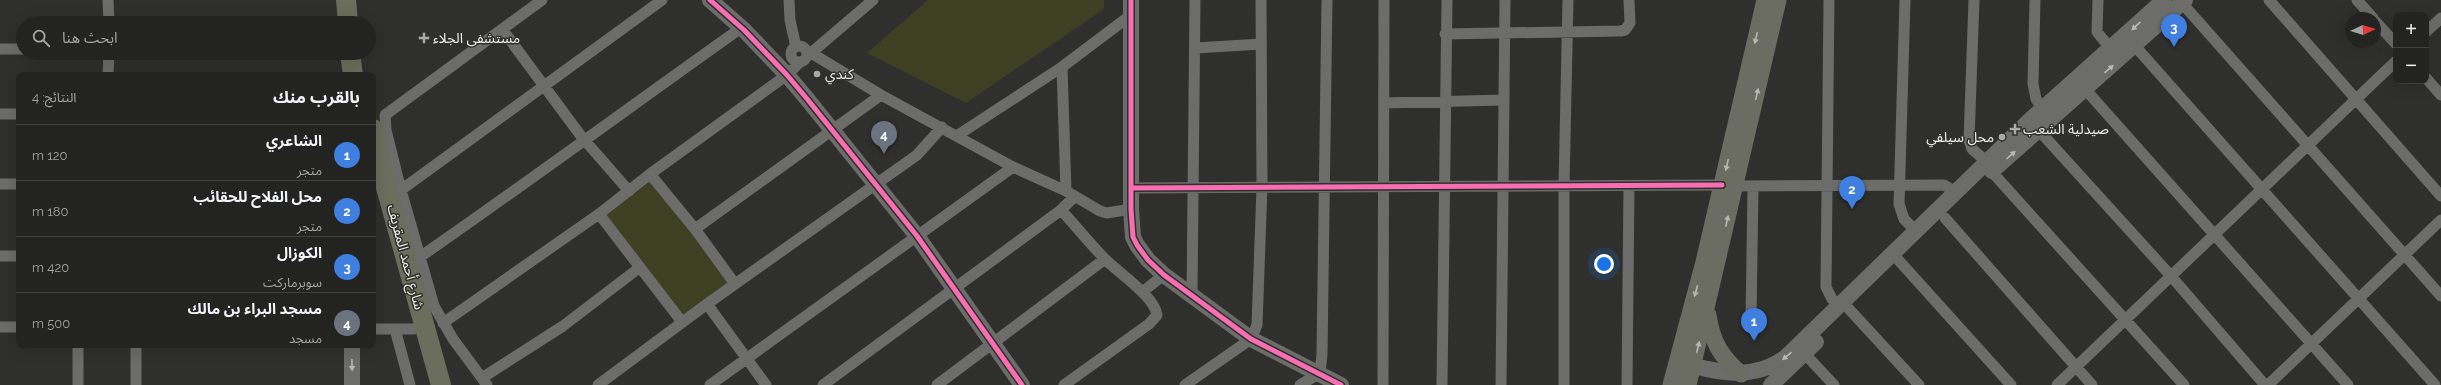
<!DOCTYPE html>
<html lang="ar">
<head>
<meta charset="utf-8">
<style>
	:root { --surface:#232322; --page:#2b2b2a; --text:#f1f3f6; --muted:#a3a4a5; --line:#404040; --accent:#1a73e8 }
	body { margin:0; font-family:Raleway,"Noto Sans Arabic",sans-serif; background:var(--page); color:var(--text); direction:rtl }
	.controls { position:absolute; right:12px; top:12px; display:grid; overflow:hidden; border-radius:8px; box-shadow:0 4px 16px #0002 }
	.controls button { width:36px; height:36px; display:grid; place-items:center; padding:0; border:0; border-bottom:1px solid var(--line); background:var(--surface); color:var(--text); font:20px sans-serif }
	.compass { position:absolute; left:2345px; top:12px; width:36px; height:36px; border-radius:50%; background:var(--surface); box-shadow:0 4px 16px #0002; rotate:86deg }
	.you { position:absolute; left:1604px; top:264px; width:14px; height:14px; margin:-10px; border:3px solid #fff; border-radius:50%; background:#1a73e8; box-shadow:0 0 0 6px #1a73e833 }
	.badge { display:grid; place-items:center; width:26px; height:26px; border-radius:50%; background:var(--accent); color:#fff; font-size:13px; font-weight:700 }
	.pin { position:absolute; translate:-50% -33px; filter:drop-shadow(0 1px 2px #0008) }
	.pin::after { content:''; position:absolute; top:21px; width:14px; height:12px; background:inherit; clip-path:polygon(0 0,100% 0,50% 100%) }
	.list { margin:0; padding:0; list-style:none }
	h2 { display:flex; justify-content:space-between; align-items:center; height:52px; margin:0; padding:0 16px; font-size:17px }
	h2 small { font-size:13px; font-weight:400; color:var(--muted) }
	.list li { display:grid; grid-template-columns:26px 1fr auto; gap:12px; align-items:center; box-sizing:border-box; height:56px; padding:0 16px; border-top:1px solid var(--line) }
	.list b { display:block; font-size:15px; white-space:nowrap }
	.list p { margin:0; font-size:13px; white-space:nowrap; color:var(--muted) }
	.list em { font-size:13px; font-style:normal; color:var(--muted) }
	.icon { flex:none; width:22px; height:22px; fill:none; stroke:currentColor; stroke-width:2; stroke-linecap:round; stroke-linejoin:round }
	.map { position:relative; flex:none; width:2441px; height:385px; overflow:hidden; direction:ltr }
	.search { position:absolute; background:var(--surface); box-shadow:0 4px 16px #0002; left:16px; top:16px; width:360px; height:44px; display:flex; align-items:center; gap:10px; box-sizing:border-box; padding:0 14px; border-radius:22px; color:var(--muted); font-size:15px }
	.panel { position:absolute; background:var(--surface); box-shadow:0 4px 16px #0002; left:16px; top:72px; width:360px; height:276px; border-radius:8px; direction:rtl }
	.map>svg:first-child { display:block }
</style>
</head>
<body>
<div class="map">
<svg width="2441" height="385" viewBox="0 0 2441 385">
	<rect width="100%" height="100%" fill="#2f2f2d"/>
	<path fill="#3d4023" d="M 928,0 L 1104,0 L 1104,9 L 966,103 L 867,53 Z
		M 650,175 L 734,284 L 682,322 L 599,214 Z"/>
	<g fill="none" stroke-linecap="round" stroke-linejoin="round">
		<path stroke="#6c6c6b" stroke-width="11" d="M 108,0 L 109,23
			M 789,0 L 790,20 L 796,47
			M 1829,0 L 1826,287 L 1832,299 L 1841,305
			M 1905,0 L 1899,204 L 1904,219 L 1916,231
			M 1974,0 L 1969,140 L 1972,149 L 1987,162
			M 2035,0 L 2033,84 L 2036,99 L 2043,109
			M 2098,0 L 2097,32 L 2111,49
			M 2269,0 L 2441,196
			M 2357,0 L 2373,18
			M 2182,3 L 2441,296
			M 2375,21 L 2396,44
			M 502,29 L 581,136 L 629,191
			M 2426,32 L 2441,18
			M 1445,34 L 1620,31 L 1625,30 L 1630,23 L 1629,0
			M791 54a8 8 0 1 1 16 0a8 8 0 1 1-16 0Z
			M 2135,46 L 2435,385
			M 1196,48 L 1261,44
			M 0,49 L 23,49
			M 807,53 L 811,53 L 873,0
			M 811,53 L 881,95 L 1013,167 L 1066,191 L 1100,211 L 1107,213 L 1131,209
			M 1062,67 L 1066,191
			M 108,75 L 109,53
			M 2426,78 L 2441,95
			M 2085,89 L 2348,385
			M 1384,103 L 1504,100
			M 0,114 L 19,114
			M 2034,125 L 2171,276 L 2265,385
			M 958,135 L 1062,67 L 1131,15
			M 1992,172 L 2184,385
			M 650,174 L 695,229 L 735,284
			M 0,184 L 19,184
			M 1735,186 L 1944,185 L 1956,192
			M 1132,188 L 1722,185
			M 401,190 L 662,0
			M 1061,210 C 1076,226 1090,244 1106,260 C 1119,273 1155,297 1157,315 L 1149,324 L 1064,385
			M 599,214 L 682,322
			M 1945,218 L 2092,385
			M 695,229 L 881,95
			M 1893,254 L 2011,385
			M 0,256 L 19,256
			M 420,257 C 528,182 634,104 741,28
			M 1142,292 L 1164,275
			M 1192,297 L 1195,0
			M 707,304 L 766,385
			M 1849,309 L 1919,385
			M 1751,321 L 1753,186
			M 443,323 L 599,214 L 650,174 L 787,75 L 799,63
			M 0,327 L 19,327
			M 373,329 L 414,329
			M 395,329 L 410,385
			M 78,345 L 78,385
			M 1805,354 L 1834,385
			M 482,378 L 563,326 L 639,268
			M 136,385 L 136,345
			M 487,385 L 453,339 L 434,306 L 401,190 L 386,130 L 385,115 L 542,0
			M 598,385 L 707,304 L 917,155 L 942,127
			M 710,385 L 1013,167
			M 823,385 L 1061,210 L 1074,197
			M 937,385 L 1105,259
			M 1185,385 L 1251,339 L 1257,325 L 1262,187 L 1261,0
			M 1300,385 L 1320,373 L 1322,354 L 1327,0
			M 1383,385 L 1384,0
			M 1442,385 L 1447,0
			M 1501,385 L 1505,0
			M 1564,385 L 1564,186 L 1568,0
			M 1627,385 L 1629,186
			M 2057,385 L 2396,61
			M 2268,385 L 2441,220"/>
		<path stroke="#6c6c6b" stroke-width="16" d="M 710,0 L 744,30 L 787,75 L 808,100 L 917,236 L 1022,385
			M 1131,0 L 1131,209 L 1133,237 L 1137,245 L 1148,260 L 1164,275 L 1251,339 L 1341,385
			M 1992,171 L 2185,0
			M 352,345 L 352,385
			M 1679,362 C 1716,372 1752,382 1786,357 L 2030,120 L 2164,0
			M 1771,385 L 1816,342"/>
		<path stroke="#6b6c62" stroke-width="17" d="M 1708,315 C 1712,342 1721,357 1741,374
			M 1671,385 L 1704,262 L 1765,0
			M 1688,385 L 1778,0"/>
		<path stroke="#6b6d5d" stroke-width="20" d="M 346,0 L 348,23
			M 350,53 L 353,75
			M 373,129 L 385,184 L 441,385"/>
		<defs>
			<path id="cycleway" d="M 710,0 L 744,30 L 787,75 L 808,100 L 917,236 L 1022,385
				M 1131,0 L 1131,209 L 1133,237 L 1137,245 L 1148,260 L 1164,275 L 1251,339 L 1341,385
				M 1132,188 L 1722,185"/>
		</defs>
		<use href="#cycleway" stroke="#30302c" stroke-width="8"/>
		<use href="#cycleway" stroke="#f96db3" stroke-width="5"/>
	</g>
	<defs><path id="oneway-solid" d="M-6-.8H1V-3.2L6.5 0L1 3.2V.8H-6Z"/></defs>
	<g fill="#b9b9b7">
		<use href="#oneway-solid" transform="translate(2136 26) rotate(137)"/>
		<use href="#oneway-solid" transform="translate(2109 69) rotate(-41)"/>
		<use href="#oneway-solid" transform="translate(2011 155) rotate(-42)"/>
		<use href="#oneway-solid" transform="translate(1787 356) rotate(139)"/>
		<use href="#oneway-solid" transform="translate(352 365) rotate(89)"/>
	</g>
	<g fill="#b9b9b4">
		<use href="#oneway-solid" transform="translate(1756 38) rotate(103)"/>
		<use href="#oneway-solid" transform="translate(1757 94) rotate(-77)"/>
		<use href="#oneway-solid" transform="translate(1727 165) rotate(103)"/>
		<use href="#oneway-solid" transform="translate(1727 221) rotate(-78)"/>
		<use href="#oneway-solid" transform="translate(1696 291) rotate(105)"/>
		<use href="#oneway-solid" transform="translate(1698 347) rotate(-76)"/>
	</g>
	<g fill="#aaaaa8" stroke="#30302c" stroke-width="1.5">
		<path d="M422 32h4v4h4v4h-4v4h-4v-4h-4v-4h4z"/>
		<circle cx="817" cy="74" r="4"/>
		<path d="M2013 123h4v4h4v4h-4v4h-4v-4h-4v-4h4z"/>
		<circle cx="2002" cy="137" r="4"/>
	</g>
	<g text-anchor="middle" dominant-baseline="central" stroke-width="3" stroke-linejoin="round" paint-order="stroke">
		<g font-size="14" fill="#ededea" stroke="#30302c" text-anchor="start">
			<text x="433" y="38">مستشفى الجلاء</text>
			<text x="825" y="74">كندي</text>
			<text x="2023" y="129">صيدلية الشعب</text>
			<text x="1994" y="137" text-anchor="end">محل سيلفي</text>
		</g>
		<g font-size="14" fill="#ededea" stroke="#30302c">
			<text transform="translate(406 257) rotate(75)">شارع أحمد المقريف</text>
		</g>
	</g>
</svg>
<div class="controls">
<button>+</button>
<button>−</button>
</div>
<svg class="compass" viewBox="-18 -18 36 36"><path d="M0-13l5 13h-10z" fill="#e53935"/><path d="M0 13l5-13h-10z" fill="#a3a4a5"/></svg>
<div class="you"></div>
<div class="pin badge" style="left:1754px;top:341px;background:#3f7fe0">1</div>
<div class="pin badge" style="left:1852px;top:209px;background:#3f7fe0">2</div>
<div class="pin badge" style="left:2174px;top:47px;background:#3f7fe0">3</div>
<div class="pin badge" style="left:884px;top:154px;background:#6b7280">4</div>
<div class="search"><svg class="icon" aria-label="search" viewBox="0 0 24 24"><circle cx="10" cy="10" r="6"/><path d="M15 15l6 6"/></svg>ابحث هنا</div>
<section class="panel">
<h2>بالقرب منك<small>النتائج: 4</small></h2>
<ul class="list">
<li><span class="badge" style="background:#3f7fe0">1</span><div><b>الشاعري</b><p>متجر</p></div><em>120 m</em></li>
<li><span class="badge" style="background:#3f7fe0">2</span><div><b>محل الفلاح للحقائب</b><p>متجر</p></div><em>180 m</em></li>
<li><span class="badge" style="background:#3f7fe0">3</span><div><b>الكوزال</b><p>سوبرماركت</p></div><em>420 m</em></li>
<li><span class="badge" style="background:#6b7280">4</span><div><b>مسجد البراء بن مالك</b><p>مسجد</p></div><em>500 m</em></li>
</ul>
</section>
</div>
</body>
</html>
